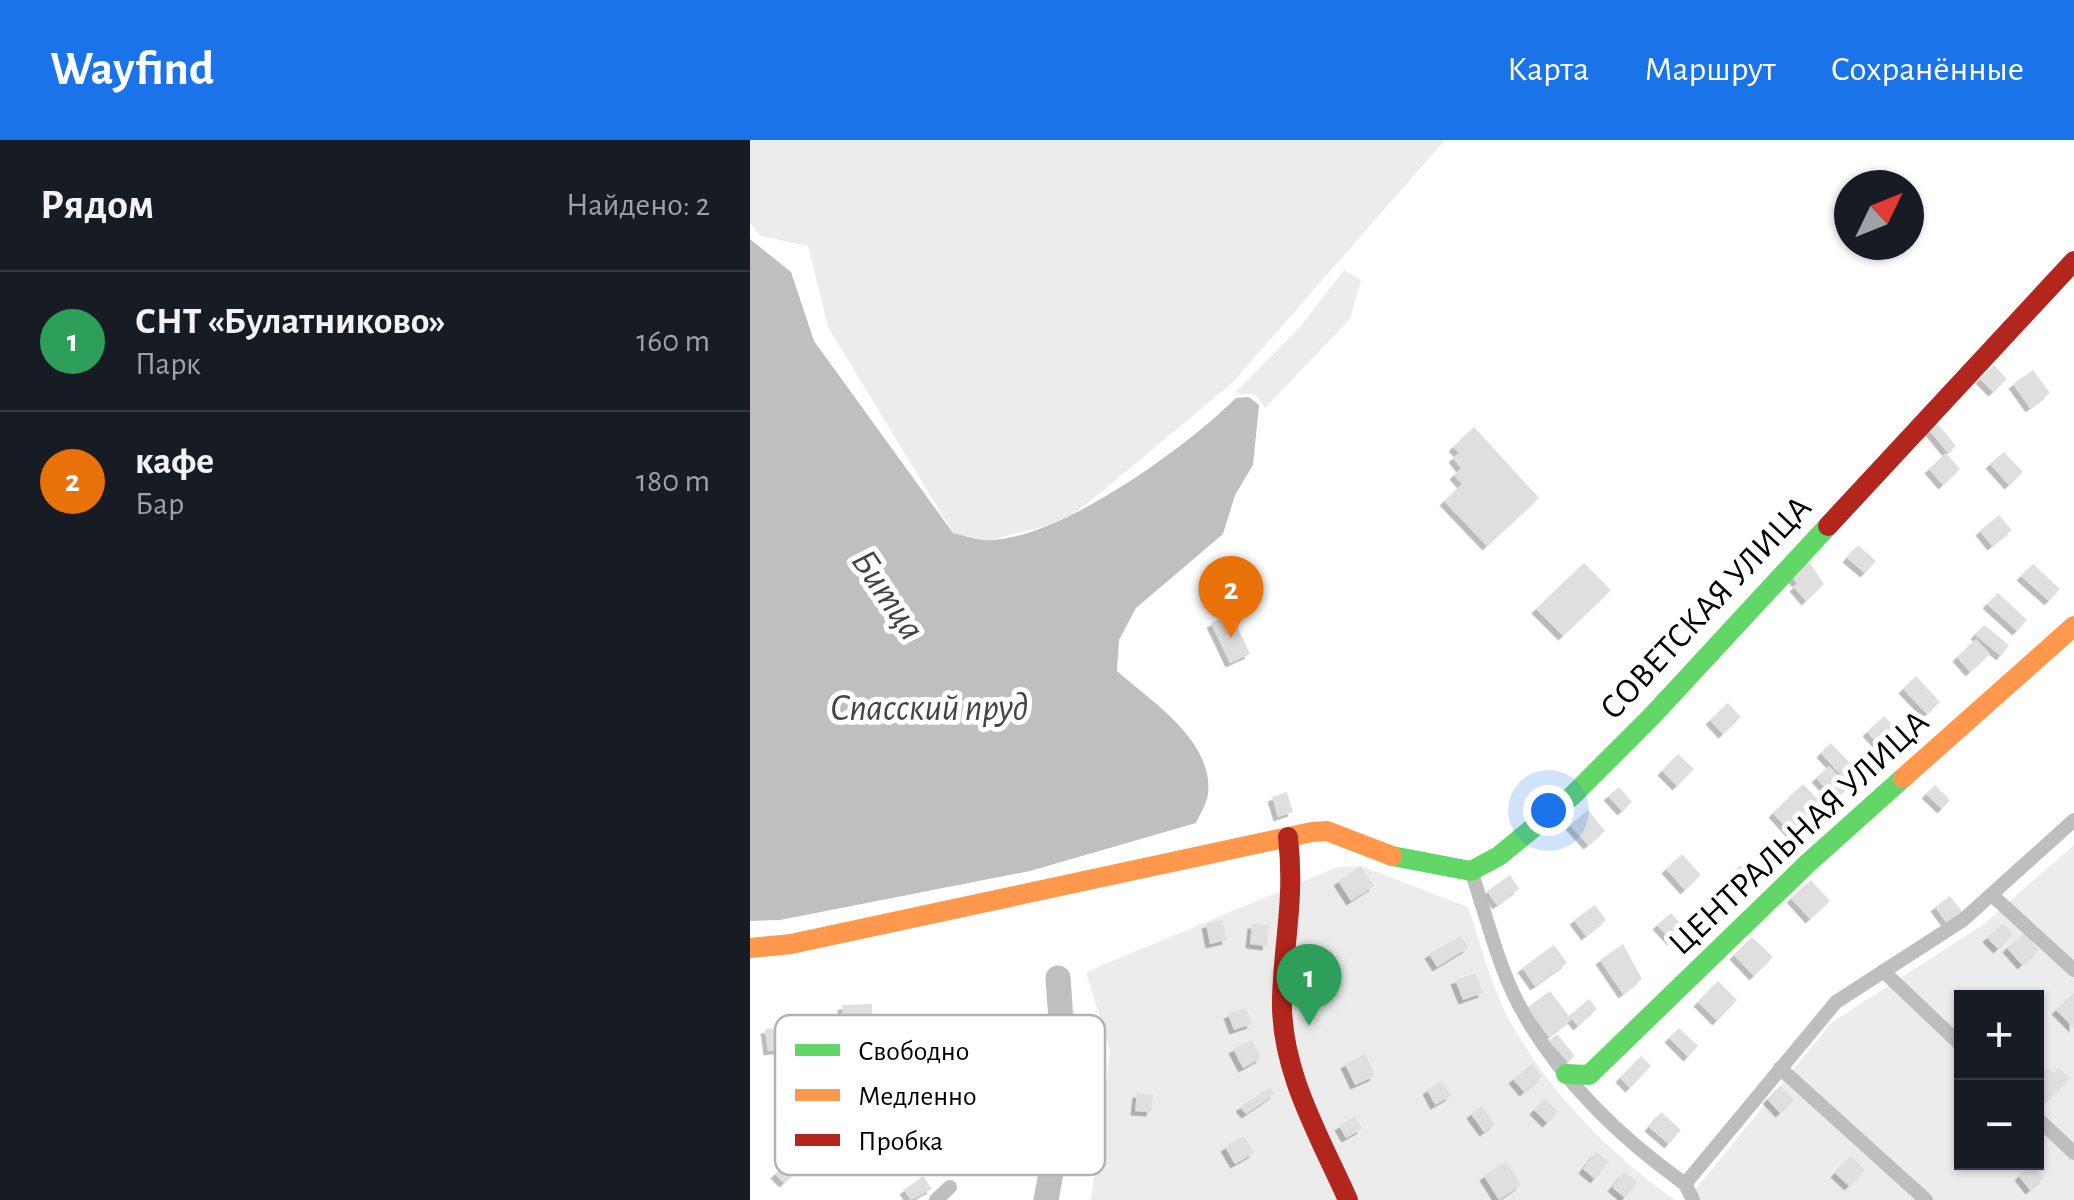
<!DOCTYPE html>
<html lang="ru">
<head>
<meta charset="utf-8">
<style>
	:root { --surface:#171b24; --page:#242831; --text:#f1f3f6; --muted:#9ea1a6; --line:#363941; --accent:#1a73e8 }
	body { margin:0; font-family:"Alegreya Sans",sans-serif; background:var(--page); color:var(--text) }
	.controls { position:absolute; right:30px; bottom:30px; display:grid; overflow:hidden; border-radius:0px; box-shadow:0 2px 8px #0004 }
	.controls button { width:90px; height:90px; display:grid; place-items:center; padding:0; border:0; border-bottom:2px solid var(--line); background:var(--surface); color:var(--text); font:50px sans-serif }
	.compass { position:absolute; left:1084px; top:30px; width:90px; height:90px; border-radius:50%; background:var(--surface); box-shadow:0 2px 8px #0004; rotate:47deg }
	.you { position:absolute; left:798px; top:670px; width:35px; height:35px; margin:-25px; border:8px solid #fff; border-radius:50%; background:#1a73e8; box-shadow:0 0 0 15px #1a73e833 }
	.badge { display:grid; place-items:center; width:65px; height:65px; border-radius:50%; background:var(--accent); color:#fff; font-size:32px; font-weight:700 }
	.pin { position:absolute; translate:-50% -82px; filter:drop-shadow(0 2px 5px #0008) }
	.pin::after { content:''; position:absolute; top:52px; width:35px; height:30px; background:inherit; clip-path:polygon(0 0,100% 0,50% 100%) }
	.list { margin:0; padding:0; list-style:none }
	h2 { display:flex; justify-content:space-between; align-items:center; height:130px; margin:0; padding:0 40px; font-size:42px }
	h2 small { font-size:32px; font-weight:400; color:var(--muted) }
	.list li { display:grid; grid-template-columns:65px 1fr auto; gap:30px; align-items:center; box-sizing:border-box; height:140px; padding:0 40px; border-top:2px solid var(--line) }
	.list b { display:block; font-size:38px; white-space:nowrap }
	.list p { margin:0; font-size:32px; white-space:nowrap; color:var(--muted) }
	.list em { font-size:32px; font-style:normal; color:var(--muted) }
	.map { position:relative; flex:none; width:1324px; height:1060px; overflow:hidden }
	header { display:flex; align-items:center; gap:60px; box-sizing:border-box; height:140px; padding:0 50px; background:var(--accent); color:#fff }
	header strong { font-size:48px }
	nav { display:flex; gap:55px; margin-inline-start:auto; font-size:35px }
	main { display:flex }
	aside { flex:1; background:var(--surface) }
	.map>svg:first-child { display:block }
</style>
</head>
<body>
<header>
<strong>Wayfind</strong>
<nav><a>Карта</a><a>Маршрут</a><a>Сохранённые</a></nav>
</header>
<main>
<aside>
<h2>Рядом<small>Найдено: 2</small></h2>
<ul class="list">
<li><span class="badge" style="background:#2e9e5b">1</span><div><b>СНТ «Булатниково»</b><p>Парк</p></div><em>160 m</em></li>
<li><span class="badge" style="background:#e8710a">2</span><div><b>кафе</b><p>Бар</p></div><em>180 m</em></li>
</ul>
</aside>
<div class="map">
<svg width="1324" height="1060" viewBox="0 0 1324 1060">
	<defs>
		<filter id="shadow"><feDropShadow dx="-4.5" dy="4.5" stdDeviation="0" flood-color="#0004"/></filter>
	</defs>
	<rect width="100%" height="100%" fill="#fff"/>
	<path fill="#ececec" fill-rule="evenodd" d="M 0,0 L 695,0 L 481,244 L 349,354 L 322,375 L 292,387 L 236,401 L 203,393 L 78,187 L 58,106 L 10,96 L 0,83 Z
		M 594,130 L 611,140 L 600,179 L 515,268 L 506,255 L 485,253 L 550,187 Z
		M 1324,705 L 1324,1060 L 937,1060 L 1081,883 L 1234,784 ZM 1212,858 L 1286,858 L 1286,1022 L 1212,1022 Z
		M 611,726 L 718,767 C 729,798 737,831 750,861 C 787,940 855,1011 925,1060 L 341,1060 L 360,910 L 336,832 L 588,727 Z"/>
	<path fill="#bfbfbf" d="M 0,99 L 41,132 L 64,201 L 203,393 C 213,395 223,399 233,400 C 303,405 438,306 486,258 L 499,257 L 509,265 L 503,325 L 485,355 L 473,394 L 386,468 L 369,500 L 367,531 C 402,562 464,601 458,654 C 457,663 450,674 446,683 L 280,731 L 30,780 L 0,781 Z"/>
	<g fill="none" stroke-linecap="round" stroke-linejoin="round">
		<path stroke="#bfbfbf" stroke-width="25" d="M 296,1060 L 316,951 L 308,838"/>
	</g>
	<path fill="#dfdfdf" filter="url(#shadow)" d="M 1244,225 L 1257,239 L 1243,252 L 1230,239 Z
		M 1283,230 L 1300,253 L 1280,268 L 1263,244 Z
		M 1182,277 L 1206,306 L 1198,313 L 1174,284 Z
		M 724,287 L 789,358 L 737,406 L 694,361 L 712,344 L 704,335 L 711,328 L 703,318 L 709,313 L 703,307 Z
		M 1254,312 L 1273,332 L 1259,345 L 1240,324 Z
		M 1196,313 L 1210,329 L 1193,345 L 1179,329 Z
		M 1249,375 L 1262,390 L 1242,406 L 1230,391 Z
		M 1108,405 L 1126,421 L 1115,433 L 1097,418 Z
		M 1055,416 L 1074,444 L 1056,461 L 1044,447 L 1056,436 L 1047,443 L 1038,432 Z
		M 834,423 L 861,450 L 813,496 L 786,469 Z
		M 1283,424 L 1310,449 L 1299,461 L 1271,436 Z
		M 1248,453 L 1277,480 L 1267,491 L 1237,464 Z
		M 481,474 L 500,514 L 480,523 L 461,483 Z
		M 1234,485 L 1259,505 L 1251,516 L 1225,495 Z
		M 1226,499 L 1240,514 L 1220,532 L 1207,517 Z
		M 1166,536 L 1190,562 L 1177,574 L 1153,549 Z
		M 978,563 L 991,577 L 973,594 L 960,580 Z
		M 1134,576 L 1153,596 L 1136,612 L 1117,592 Z
		M 1081,603 L 1110,634 L 1099,644 L 1071,613 Z
		M 928,614 L 944,629 L 927,646 L 912,631 Z
		M 1079,626 L 1099,647 L 1086,659 L 1066,638 Z
		M 1053,644 L 1072,664 L 1041,693 L 1023,673 Z
		M 1185,645 L 1200,660 L 1192,669 L 1176,654 Z
		M 869,647 L 882,662 L 872,671 L 858,656 Z
		M 537,652 L 543,672 L 528,677 L 522,657 Z
		M 838,670 L 855,691 L 838,705 L 820,685 Z
		M 932,714 L 951,735 L 935,750 L 916,729 Z
		M 998,719 L 1013,737 L 998,749 L 984,731 Z
		M 611,726 L 624,746 L 601,761 L 588,741 Z
		M 760,735 L 769,749 L 747,765 L 737,751 Z
		M 1061,740 L 1080,761 L 1060,779 L 1041,758 Z
		M 1200,756 L 1213,773 L 1198,785 L 1185,767 Z
		M 845,765 L 856,780 L 836,796 L 824,780 Z
		M 921,773 L 935,789 L 922,801 L 907,785 Z
		M 472,780 L 477,800 L 460,804 L 456,784 Z
		M 1253,783 L 1263,794 L 1248,809 L 1237,798 Z
		M 502,784 L 519,785 L 517,806 L 500,804 Z
		M 1274,793 L 1289,810 L 1272,825 L 1257,808 Z
		M 711,796 L 718,808 L 687,827 L 679,814 Z
		M 1002,797 L 1023,817 L 1004,836 L 984,815 Z
		M 873,804 L 892,839 L 873,854 L 850,820 Z
		M 804,805 L 817,823 L 785,846 L 772,828 Z
		M 726,833 L 733,853 L 713,860 L 705,840 Z
		M 968,841 L 987,860 L 967,881 L 948,862 Z
		M 800,851 L 819,876 L 839,859 L 847,869 L 828,886 L 822,879 L 799,897 L 777,868 Z
		M 1324,853 L 1324,888 L 1306,870 Z
		M 122,864 L 123,889 L 93,890 L 92,865 Z
		M 496,868 L 502,884 L 484,890 L 478,874 Z
		M 40,887 L 41,901 L 35,902 L 36,909 L 18,911 L 15,889 Z
		M 929,888 L 948,906 L 938,917 L 919,898 Z
		M 807,894 L 825,916 L 818,922 L 799,901 Z
		M 502,900 L 511,918 L 493,928 L 483,909 Z
		M 615,914 L 625,936 L 605,945 L 595,924 Z
		M 891,916 L 901,926 L 880,948 L 870,938 Z
		M 782,924 L 792,937 L 774,952 L 763,939 Z
		M 1298,928 L 1303,933 L 1309,928 L 1320,938 L 1294,964 L 1286,956 L 1286,939 Z
		M 692,941 L 701,956 L 685,965 L 677,950 Z
		M 1030,946 L 1044,960 L 1030,973 L 1017,959 Z
		M 520,947 L 525,954 L 496,974 L 490,967 Z
		M 387,953 L 403,955 L 401,972 L 385,971 Z
		M 795,959 L 808,972 L 797,983 L 784,970 Z
		M 732,966 L 745,984 L 734,992 L 721,974 Z
		M 911,972 L 931,990 L 919,1004 L 899,987 Z
		M 605,976 L 612,989 L 596,998 L 589,986 Z
		M 494,996 L 504,1013 L 485,1024 L 475,1007 Z
		M 846,1012 L 859,1022 L 845,1039 L 833,1029 Z
		M 45,1015 L 54,1025 L 34,1043 L 25,1034 Z
		M 1101,1016 L 1115,1030 L 1099,1046 L 1085,1033 Z
		M 756,1021 L 771,1045 L 749,1060 L 734,1036 Z
		M 1282,1024 L 1294,1038 L 1280,1050 L 1269,1036 Z
		M 874,1032 L 887,1042 L 875,1058 L 862,1047 Z
		M 173,1036 L 182,1049 L 161,1060 L 154,1050 Z"/>
	<g fill="none" stroke-linecap="round" stroke-linejoin="round">
		<path stroke="#bebebe" stroke-width="14" d="M 721,731 C 736,774 747,823 768,863 C 806,936 868,996 935,1044 L 943,1060
			M 1243,756 L 1324,830
			M 1133,831 L 1212,906
			M 1030,928 L 1176,1060
			M 1286,977 L 1324,1013
			M 935,1044 L 1086,862 L 1213,780 L 1324,680
			M 186,1060 L 200,1047"/>
		<path stroke="#63d668" stroke-width="20" d="M 642,716 L 721,731 L 749,716 L 822,656 L 903,575 L 1078,386
			M 816,934 L 839,935 L 1057,724 L 1153,638"/>
		<path stroke="#ff974d" stroke-width="20" d="M 1153,638 L 1324,486
			M 0,808 L 41,804 L 562,692 L 577,691 L 642,716"/>
		<path stroke="#b3261e" stroke-width="20" d="M 1078,386 L 1324,121
			M 538,697 C 545,759 534,798 532,858 C 530,930 569,995 598,1060"/>
	</g>
	<g text-anchor="middle" dominant-baseline="central" stroke-width="10" stroke-linejoin="round" paint-order="stroke">
		<g font-size="35" fill="#000" stroke="#fff">
			<text transform="translate(956 468) rotate(-47)">СОВЕТСКАЯ УЛИЦА</text>
			<text transform="translate(1049 693) rotate(-43)">ЦЕНТРАЛЬНАЯ УЛИЦА</text>
		</g>
		<g font-size="38" font-style="italic" fill="#444" stroke="#fff">
			<text transform="translate(137 455) rotate(56)">Битца</text>
			<text x="179" y="569">Спасский пруд</text>
		</g>
	</g>
	<rect x="25" y="875" width="330" height="160" rx="15" fill="#fff" stroke="#b2b2b2" stroke-width="2.5"/>
	<rect x="45" y="904" width="45" height="12" fill="#63d668"/>
	<rect x="45" y="949" width="45" height="12" fill="#ff974d"/>
	<rect x="45" y="994" width="45" height="12" fill="#b3261e"/>
	<g font-size="28" fill="#000">
		<text x="108" y="920">Свободно</text>
		<text x="108" y="965">Медленно</text>
		<text x="108" y="1010">Пробка</text>
	</g>
</svg>
<div class="controls">
<button>+</button>
<button>−</button>
</div>
<svg class="compass" viewBox="-18 -18 36 36"><path d="M0-13l5 13h-10z" fill="#e53935"/><path d="M0 13l5-13h-10z" fill="#9ea1a6"/></svg>
<div class="you"></div>
<div class="pin badge" style="left:559px;top:886px;background:#2e9e5b">1</div>
<div class="pin badge" style="left:481px;top:498px;background:#e8710a">2</div>
</div>
</main>
</body>
</html>
